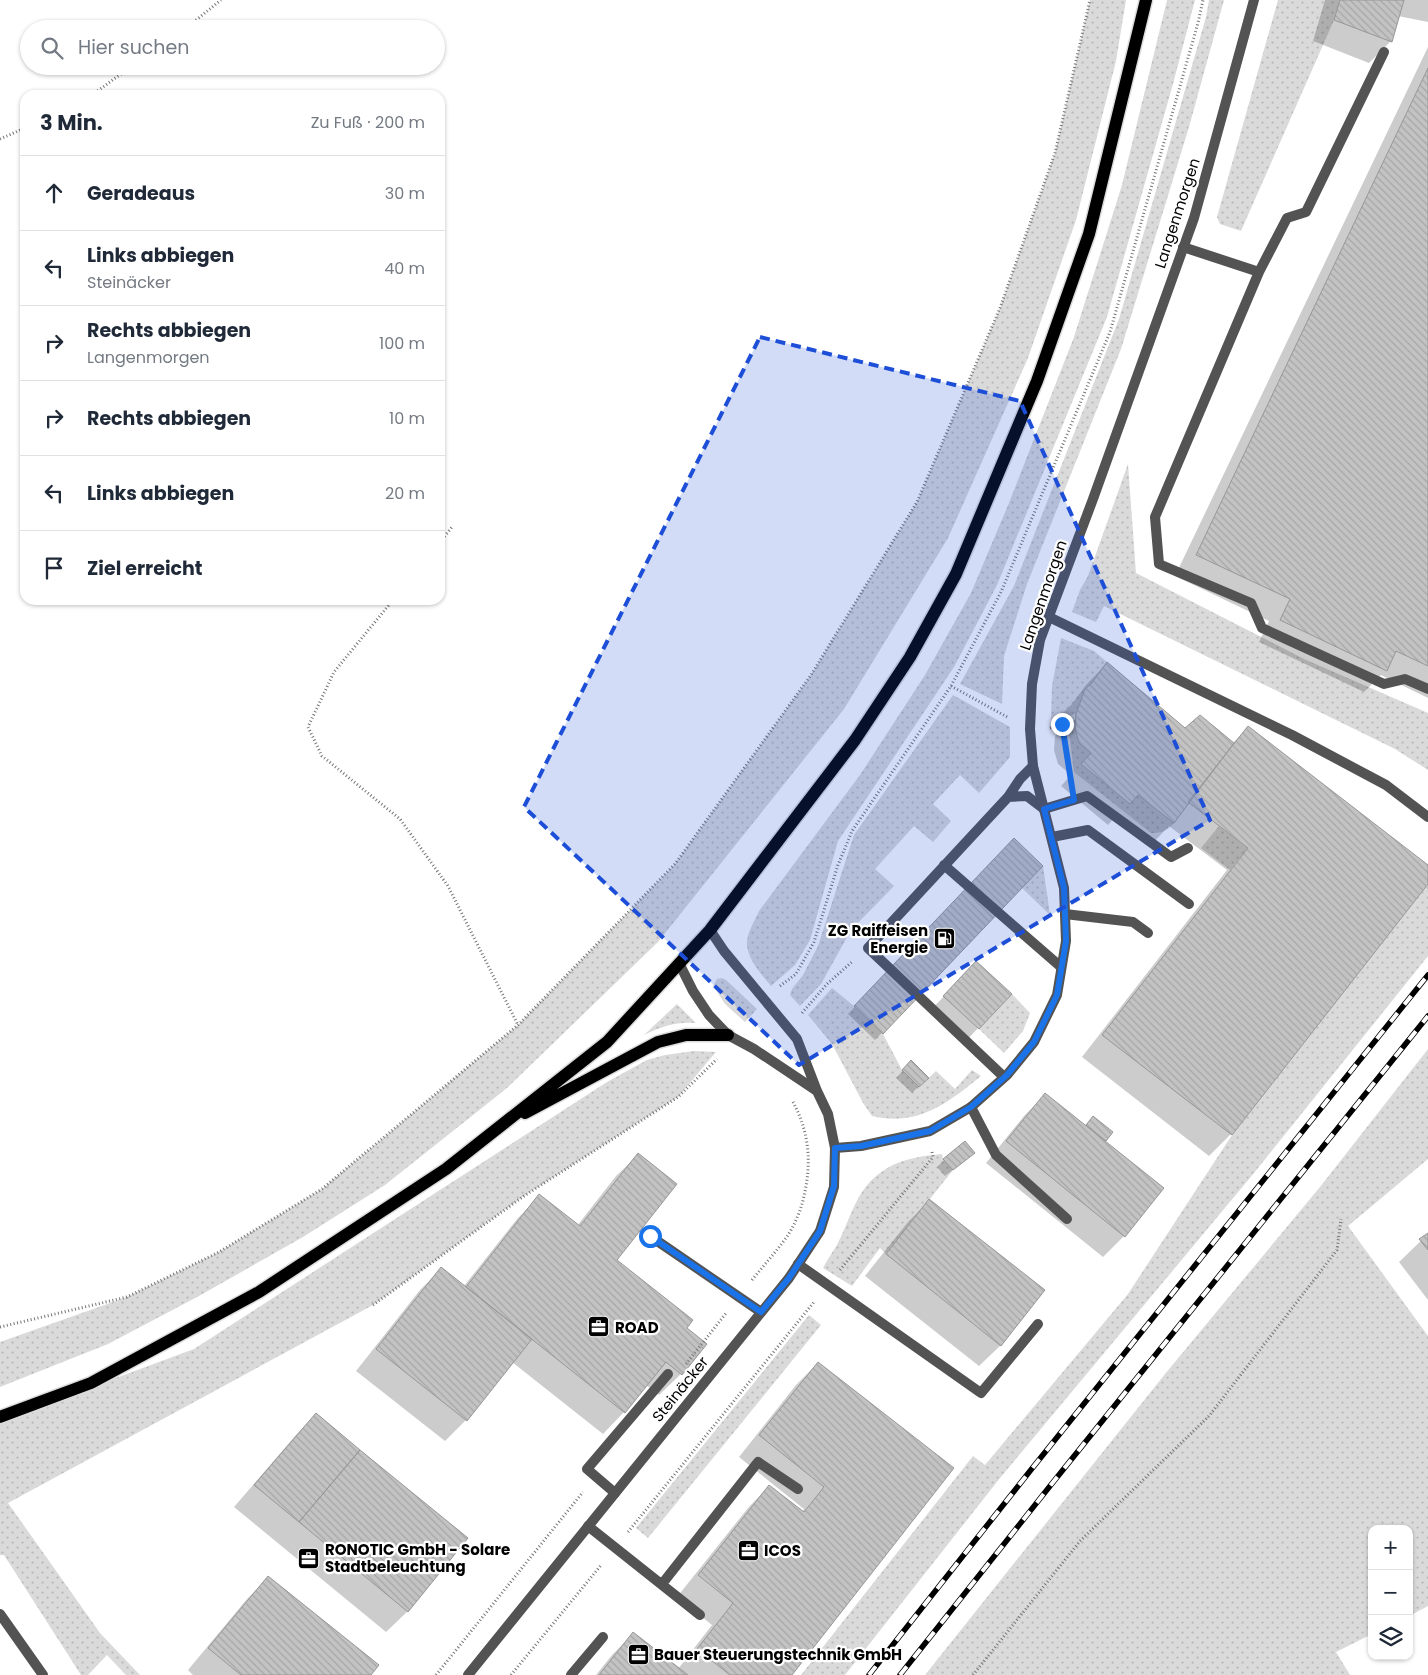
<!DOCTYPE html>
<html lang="de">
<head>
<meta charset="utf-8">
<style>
	:root { --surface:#fff; --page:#f6f6f7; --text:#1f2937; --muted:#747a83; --line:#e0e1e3 }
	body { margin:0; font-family:Poppins,sans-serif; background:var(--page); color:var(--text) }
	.controls { position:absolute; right:15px; bottom:15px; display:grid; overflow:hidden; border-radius:10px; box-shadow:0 1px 4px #0004 }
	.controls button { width:45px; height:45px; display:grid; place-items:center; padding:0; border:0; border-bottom:1px solid var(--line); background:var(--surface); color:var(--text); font:25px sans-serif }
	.stop { position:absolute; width:15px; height:15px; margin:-11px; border:4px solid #1a73e8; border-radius:50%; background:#fff }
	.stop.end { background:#1a73e8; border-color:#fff; box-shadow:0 1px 5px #0008 }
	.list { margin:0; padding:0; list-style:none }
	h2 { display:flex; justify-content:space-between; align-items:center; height:65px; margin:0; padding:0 20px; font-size:21px }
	h2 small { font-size:16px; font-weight:400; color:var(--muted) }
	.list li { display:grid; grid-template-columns:32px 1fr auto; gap:15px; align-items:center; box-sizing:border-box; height:75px; padding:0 20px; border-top:1px solid var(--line) }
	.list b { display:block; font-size:19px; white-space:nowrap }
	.list p { margin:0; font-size:16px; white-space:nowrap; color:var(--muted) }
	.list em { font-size:16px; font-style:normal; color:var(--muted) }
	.icon { flex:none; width:28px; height:28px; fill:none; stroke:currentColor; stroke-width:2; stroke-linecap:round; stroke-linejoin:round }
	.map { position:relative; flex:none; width:1428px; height:1675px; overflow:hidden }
	.search { position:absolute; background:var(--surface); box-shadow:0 1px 4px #0004; left:20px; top:20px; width:425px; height:55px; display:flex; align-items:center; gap:12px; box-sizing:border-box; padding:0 18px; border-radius:28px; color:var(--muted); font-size:19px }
	.panel { position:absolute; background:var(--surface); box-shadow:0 1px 4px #0004; left:20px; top:90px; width:425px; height:515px; border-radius:15px }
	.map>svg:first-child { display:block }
</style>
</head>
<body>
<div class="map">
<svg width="1428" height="1675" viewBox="0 0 1428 1675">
	<defs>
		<pattern id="grass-dots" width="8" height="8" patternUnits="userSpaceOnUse" patternTransform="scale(1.25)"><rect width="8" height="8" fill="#dadada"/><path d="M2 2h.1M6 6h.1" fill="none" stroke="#b9b9b9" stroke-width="1.8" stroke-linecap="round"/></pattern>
		<pattern id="building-back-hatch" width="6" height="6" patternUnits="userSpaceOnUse" patternTransform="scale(1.25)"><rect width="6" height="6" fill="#c3c3c3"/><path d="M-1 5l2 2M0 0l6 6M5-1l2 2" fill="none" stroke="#a6a6a6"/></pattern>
	</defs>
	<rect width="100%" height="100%" fill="#fff"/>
	<path fill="url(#grass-dots)" d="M 1090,0 L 1126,0 L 1116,61 L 1076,220 L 1028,358 L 948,538 L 844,709 L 658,942 L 507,1088 L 385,1185 L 303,1237 L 199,1296 L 108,1344 L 0,1387 L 0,1342 L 127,1297 L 219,1252 L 322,1189 L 518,1025 L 675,864 L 811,675 L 917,502 L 1000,308 L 1055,153 Z
		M 1167,0 L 1195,0 L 1173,84 L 1107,317 L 997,585 L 954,667 L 838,841 L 810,940 L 795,965 L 771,986 C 762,975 748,960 747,945 C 746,934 755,921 759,911 L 860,775 L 925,675 L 971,593 L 1009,503 L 1074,337 L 1122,185 Z
		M 1209,0 L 1224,0 L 1189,127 L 1121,349 L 1027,584 L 1004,656 L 1002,704 L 960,684 L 1014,586 L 1119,319 L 1206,17 Z
		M 1278,0 L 1340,0 L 1334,20 L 1241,231 L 1220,224 L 1217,217 Z
		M 1128,464 L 1136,573 L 1304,659 L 1428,713 L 1428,770 L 1395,749 L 1104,606 L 1096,622 L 1072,612 L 1080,590 L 1088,576 Z
		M 1061,638 L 1094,651 L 1107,662 L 1091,684 L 1085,689 L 1076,714 L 1051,720 L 1052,686 Z
		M 953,695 L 1010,727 L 1010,757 L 979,793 L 960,775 L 933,804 L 951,821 L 933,842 L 914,826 L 875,869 L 894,886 L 851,930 L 821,984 L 800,1006 L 790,995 L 792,989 L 803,975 L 818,946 L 854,835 Z
		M 1075,728 L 1079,743 L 1091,753 L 1081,764 L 1130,804 L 1138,795 L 1174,823 C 1167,831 1162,833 1151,833 L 1074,772 L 1069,732 Z
		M 1219,826 L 1248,848 L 1230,870 L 1201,848 Z
		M 1043,866 L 1050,915 L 1022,888 Z
		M 1428,884 L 1428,956 L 1254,1173 L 1000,1478 L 845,1675 L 801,1675 L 973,1456 L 985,1465 L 1128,1294 L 1232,1135 Z
		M 722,978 L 726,980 L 757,1009 L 745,1022 L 725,1004 L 713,986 L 717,979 Z
		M 832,988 L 854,1006 L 883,1034 L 902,1070 L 919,1087 L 936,1071 L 955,1089 L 972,1070 L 981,1076 C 948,1103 918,1127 872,1116 L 863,1103 L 832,1044 L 808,1015 Z
		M 1012,994 L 1030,1013 L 1023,1031 L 1004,1053 L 979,1029 Z
		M 677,1004 L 696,1023 C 674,1022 664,1026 644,1035 Z
		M 1428,1049 L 1428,1159 L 1348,1226 L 1428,1336 L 1428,1606 L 1409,1616 L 1409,1529 L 1372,1529 L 1372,1634 L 1336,1652 L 1350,1675 L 925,1675 L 1165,1374 L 1320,1187 Z
		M 694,1051 L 716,1052 L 678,1097 L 524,1196 L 373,1305 L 8,1503 L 100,1633 L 140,1675 L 126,1675 L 107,1655 L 88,1675 L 81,1675 L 4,1555 L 0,1555 L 0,1421 L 194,1349 L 607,1082 L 647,1060 L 665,1055 Z
		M 942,1154 L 943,1159 L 953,1170 L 886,1254 L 880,1248 L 852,1286 L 823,1268 C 827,1260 832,1253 837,1245 C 853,1214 856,1186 889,1167 C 905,1158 924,1156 942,1154 Z
		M 809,1315 L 821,1325 L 648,1538 L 636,1528 Z"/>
	<path fill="#0003" d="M 1325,0 L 1428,0 L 1428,22 L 1398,16 L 1391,41 L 1369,63 L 1313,41 Z
		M 1428,47 L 1428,698 L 1381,675 L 1364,692 L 1259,642 L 1269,621 L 1175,576 Z
		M 1107,663 L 1185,730 L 1233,743 L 1248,727 L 1428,867 L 1428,882 L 1231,1134 L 1209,1156 L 1082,1057 L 1227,870 L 1169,826 L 1152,844 L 1116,816 L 1108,825 L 1061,786 L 1071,775 L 1058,764 L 1054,750 L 1055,737 L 1064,712 L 1072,704 L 1086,685 Z
		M 1014,840 L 1041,866 L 875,1040 L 848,1014 Z
		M 962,977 L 1010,994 L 964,1043 L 930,1011 Z
		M 911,1062 L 927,1078 L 912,1093 L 896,1078 Z
		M 1045,1095 L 1085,1126 L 1093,1118 L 1111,1132 L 1104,1141 L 1124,1236 L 1103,1257 L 986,1163 L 1024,1116 Z
		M 638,1155 L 615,1260 L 685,1329 L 705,1344 L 681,1374 L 659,1395 L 646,1385 L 624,1412 L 603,1434 L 512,1362 L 466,1420 L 445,1441 L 356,1371 L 420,1290 L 441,1269 L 464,1286 L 518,1218 L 540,1196 L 577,1226 L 616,1176 Z
		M 944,1160 L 966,1160 L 945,1176 L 937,1167 Z
		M 929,1201 L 1001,1345 L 979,1366 L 865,1276 L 908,1222 Z
		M 1428,1234 L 1428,1300 L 1399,1262 Z
		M 818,1363 L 952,1468 L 791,1675 L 596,1675 L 612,1655 L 633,1634 L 678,1669 L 712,1625 L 677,1597 L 748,1508 L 769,1486 L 802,1512 L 804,1509 L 739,1457 L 796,1385 Z
		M 316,1414 L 408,1611 L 386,1632 L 234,1507 L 295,1436 Z
		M 268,1578 L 369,1675 L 193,1675 L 188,1670 L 247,1599 Z"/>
	<path fill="url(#building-back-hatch)" stroke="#979797" d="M 1340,0 L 1404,0 L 1392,42 L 1334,20 Z
		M 1428,68 L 1428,666 L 1396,651 L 1387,671 L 1280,620 L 1290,599 L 1196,555 Z
		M 1107,662 L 1185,728 L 1200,715 L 1234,743 L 1174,823 L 1138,795 L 1130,804 L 1081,764 L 1091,753 L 1079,743 L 1075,728 L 1076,714 L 1085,689 L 1091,684 Z
		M 1248,726 L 1428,865 L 1428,884 L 1232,1135 L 1102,1035 L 1248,848 L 1188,802 Z
		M 1014,838 L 1043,866 L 883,1034 L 854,1006 Z
		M 976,961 L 1012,994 L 979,1029 L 943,996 Z
		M 911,1060 L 929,1078 L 919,1087 L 902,1070 Z
		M 1045,1093 L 1164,1188 L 1125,1237 L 1006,1141 Z
		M 1093,1116 L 1113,1132 L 1106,1141 L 1086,1125 Z
		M 965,1141 L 975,1153 L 953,1170 L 943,1159 Z
		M 638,1153 L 677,1184 L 617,1260 L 693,1320 L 687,1328 L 707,1344 L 682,1375 L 666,1362 L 625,1413 L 466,1287 L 539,1194 L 580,1226 Z
		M 929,1199 L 1045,1290 L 1001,1346 L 886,1254 Z
		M 1428,1233 L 1428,1250 L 1419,1239 Z
		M 441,1267 L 532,1339 L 467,1421 L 376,1349 Z
		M 818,1362 L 954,1468 L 792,1675 L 730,1675 L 697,1649 L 733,1603 L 698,1575 L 769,1485 L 804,1512 L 824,1487 L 759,1435 Z
		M 316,1413 L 360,1450 L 299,1522 L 254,1485 Z
		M 360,1450 L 468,1538 L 408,1612 L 299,1522 Z
		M 268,1576 L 379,1665 L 371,1675 L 241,1675 L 208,1648 Z
		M 633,1632 L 688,1675 L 599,1675 Z"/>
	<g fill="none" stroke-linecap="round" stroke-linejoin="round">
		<defs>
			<path id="primary" d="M 525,1113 L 658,1042 L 686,1035 L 728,1035
				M 0,1417 L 91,1383 L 259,1292 L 446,1169 L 607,1042 L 710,930 L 855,740 L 910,657 L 956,574 L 1037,381 L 1089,234 L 1146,0"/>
		</defs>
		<use href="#primary" stroke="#dbdbdb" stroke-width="15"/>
		<path stroke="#757575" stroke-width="3" stroke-dasharray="1 2.5" stroke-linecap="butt" d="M 185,29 L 221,0
			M 92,95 L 132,66
			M 0,139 L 25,128
			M 440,542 L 452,527
			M 393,600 L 334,672 L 308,727 L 322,756 L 400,819 L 448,886 L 518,1025
			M 951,686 L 1009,718
			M 1062,725 L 1071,778
			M 1050,728 L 1076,721
			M 780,986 L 796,974 L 814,942 L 838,865 L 852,831 L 951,686 L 1001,592 L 1110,332 L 1198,23 L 1203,0
			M 802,1013 L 827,984 L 853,961
			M 840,1270 L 933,1157 L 932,1152
			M 752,1280 C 764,1265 777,1251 788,1235 C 794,1226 799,1214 802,1204 C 812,1167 811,1135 792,1100
			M 373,1305 L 524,1196 L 678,1097 L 717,1059
			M 0,1327 L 127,1297 L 219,1252 L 322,1189 L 518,1025 L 675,864 L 811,675 L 917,502 L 1000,308 L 1055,153 L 1090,0
			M 686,1364 L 727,1312
			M 628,1532 L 814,1302
			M 436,1675 L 583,1492
			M 511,1675 L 602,1564
			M 973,1675 L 1080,1541 L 1209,1416 L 1337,1250 L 1341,1219"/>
		<path stroke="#535353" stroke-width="10" d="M 1183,247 L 1259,272 L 1155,517 L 1159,564 L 1251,603 L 1262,628 L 1384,684 L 1405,679 L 1428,689
			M 1259,272 L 1287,218 L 1306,212 L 1384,52
			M 1049,617 L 1292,735 L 1386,785 L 1428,817
			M 1008,797 L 1020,779 L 1033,766
			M 1052,837 L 1088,830 L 1189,904
			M 944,865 L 1061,967
			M 1065,914 L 1133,922 L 1148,933
			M 1004,1077 L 868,948 L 1008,797 L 1027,796 L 1044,809 L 1087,796 L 1171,857 L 1188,848
			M 971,1107 L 996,1155 L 1067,1219
			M 650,1236 L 761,1312
			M 798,1264 L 981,1393 L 1038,1324
			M 615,1493 L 587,1469 L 668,1374
			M 588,1526 L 700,1615
			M 662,1584 L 758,1462 L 798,1489
			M 0,1614 L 43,1675
			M 571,1675 L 603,1637"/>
		<path stroke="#535353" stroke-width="10" d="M 680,965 L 693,991 L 709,1015 L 728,1035 L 754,1049 L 817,1091
			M 835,1148 L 861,1146 L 930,1131 L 971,1107 L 1007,1075 L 1034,1042 L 1057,995 L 1066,941 L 1064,888 L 1033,766 L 1030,729 L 1032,684 L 1040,640 L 1093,499 L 1194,218 L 1254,0
			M 468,1675 L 789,1278 L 820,1231 L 834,1187 L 835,1148 L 828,1114 L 817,1091 L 797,1039 L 724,951 L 710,930"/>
		<use href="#primary" stroke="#000" stroke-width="12"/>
		<defs>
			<path id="rail" d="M 869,1675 L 1030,1471 L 1428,975
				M 900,1675 L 1050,1486 L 1428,1016"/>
		</defs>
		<use href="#rail" stroke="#000" stroke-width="5.5"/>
		<use href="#rail" stroke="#fff" stroke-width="4" stroke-dasharray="11" stroke-linecap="butt"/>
	</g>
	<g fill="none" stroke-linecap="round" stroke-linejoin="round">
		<path stroke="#1a73e8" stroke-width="6" d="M 650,1236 L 761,1312 L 789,1278 L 820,1231 L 834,1186 L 835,1148 L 861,1146 L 930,1131 L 971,1107 L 1007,1075 L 1034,1042 L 1057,995 L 1066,941 L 1064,888 L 1044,809 L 1074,800 L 1062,724"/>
	</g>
	<path fill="#1d4ed8" fill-opacity="0.2" stroke="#1d4ed8" stroke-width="4" stroke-dasharray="10 6" stroke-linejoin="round" d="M 760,337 L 1020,401 L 1210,820 L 799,1065 L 524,807 Z"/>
	<defs>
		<symbol id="fuel-square" viewBox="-11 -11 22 22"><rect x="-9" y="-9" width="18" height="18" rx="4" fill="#000" stroke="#fff"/><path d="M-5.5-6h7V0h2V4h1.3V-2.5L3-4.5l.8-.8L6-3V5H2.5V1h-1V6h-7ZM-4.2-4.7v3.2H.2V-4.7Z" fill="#fff"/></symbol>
		<symbol id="office-square" viewBox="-11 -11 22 22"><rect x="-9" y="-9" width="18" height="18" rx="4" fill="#000" stroke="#fff"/><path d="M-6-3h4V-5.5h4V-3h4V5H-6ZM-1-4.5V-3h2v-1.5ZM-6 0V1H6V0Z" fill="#fff"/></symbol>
	</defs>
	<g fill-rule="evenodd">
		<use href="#fuel-square" x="932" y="926" width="25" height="25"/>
		<use href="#office-square" x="586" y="1314" width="25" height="25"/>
		<use href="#office-square" x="736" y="1538" width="25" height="25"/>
		<use href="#office-square" x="296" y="1546" width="25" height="25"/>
		<use href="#office-square" x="626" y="1642" width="25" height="25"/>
	</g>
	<g text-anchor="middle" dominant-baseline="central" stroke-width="4.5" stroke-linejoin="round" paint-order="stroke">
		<g font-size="15" fill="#000" stroke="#fff">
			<text transform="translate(1177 213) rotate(-72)">Langenmorgen</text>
			<text transform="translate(1043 595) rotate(-71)">Langenmorgen</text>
			<text transform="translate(680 1389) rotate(-51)">Steinäcker</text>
		</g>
		<g font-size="15" font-weight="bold" fill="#000" stroke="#fff" text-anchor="start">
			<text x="928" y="930" text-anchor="end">ZG Raiffeisen<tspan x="928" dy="17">Energie</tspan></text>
			<text x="615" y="1327">ROAD</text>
			<text x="325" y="1549">RONOTIC GmbH - Solare<tspan x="325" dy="17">Stadtbeleuchtung</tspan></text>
			<text x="764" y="1550">ICOS</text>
			<text x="654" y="1654">Bauer Steuerungstechnik GmbH</text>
		</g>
	</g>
</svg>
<div class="controls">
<button>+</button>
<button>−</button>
<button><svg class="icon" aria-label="layers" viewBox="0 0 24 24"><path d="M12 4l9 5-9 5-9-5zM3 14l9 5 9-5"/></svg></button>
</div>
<div class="stop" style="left:650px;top:1236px"></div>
<div class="stop end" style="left:1062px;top:724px"></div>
<div class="search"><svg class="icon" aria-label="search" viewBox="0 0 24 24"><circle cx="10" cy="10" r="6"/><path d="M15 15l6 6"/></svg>Hier suchen</div>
<section class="panel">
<h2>3 Min.<small>Zu Fuß · 200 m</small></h2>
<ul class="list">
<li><svg class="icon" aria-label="ahead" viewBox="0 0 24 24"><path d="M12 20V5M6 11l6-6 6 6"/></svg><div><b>Geradeaus</b></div><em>30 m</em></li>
<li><svg class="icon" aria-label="left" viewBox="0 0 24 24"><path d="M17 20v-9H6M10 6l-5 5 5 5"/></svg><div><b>Links abbiegen</b><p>Steinäcker</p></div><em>40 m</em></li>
<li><svg class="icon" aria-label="right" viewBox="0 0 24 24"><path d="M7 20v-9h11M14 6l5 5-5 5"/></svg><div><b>Rechts abbiegen</b><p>Langenmorgen</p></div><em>100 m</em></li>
<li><svg class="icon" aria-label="right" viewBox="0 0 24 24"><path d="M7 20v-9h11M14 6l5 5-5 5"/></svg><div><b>Rechts abbiegen</b></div><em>10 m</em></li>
<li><svg class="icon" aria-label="left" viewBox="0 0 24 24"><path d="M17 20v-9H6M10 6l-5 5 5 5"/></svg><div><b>Links abbiegen</b></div><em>20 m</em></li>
<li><svg class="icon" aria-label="arrive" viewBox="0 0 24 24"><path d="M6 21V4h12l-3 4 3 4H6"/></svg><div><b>Ziel erreicht</b></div></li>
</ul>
</section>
</div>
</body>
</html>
